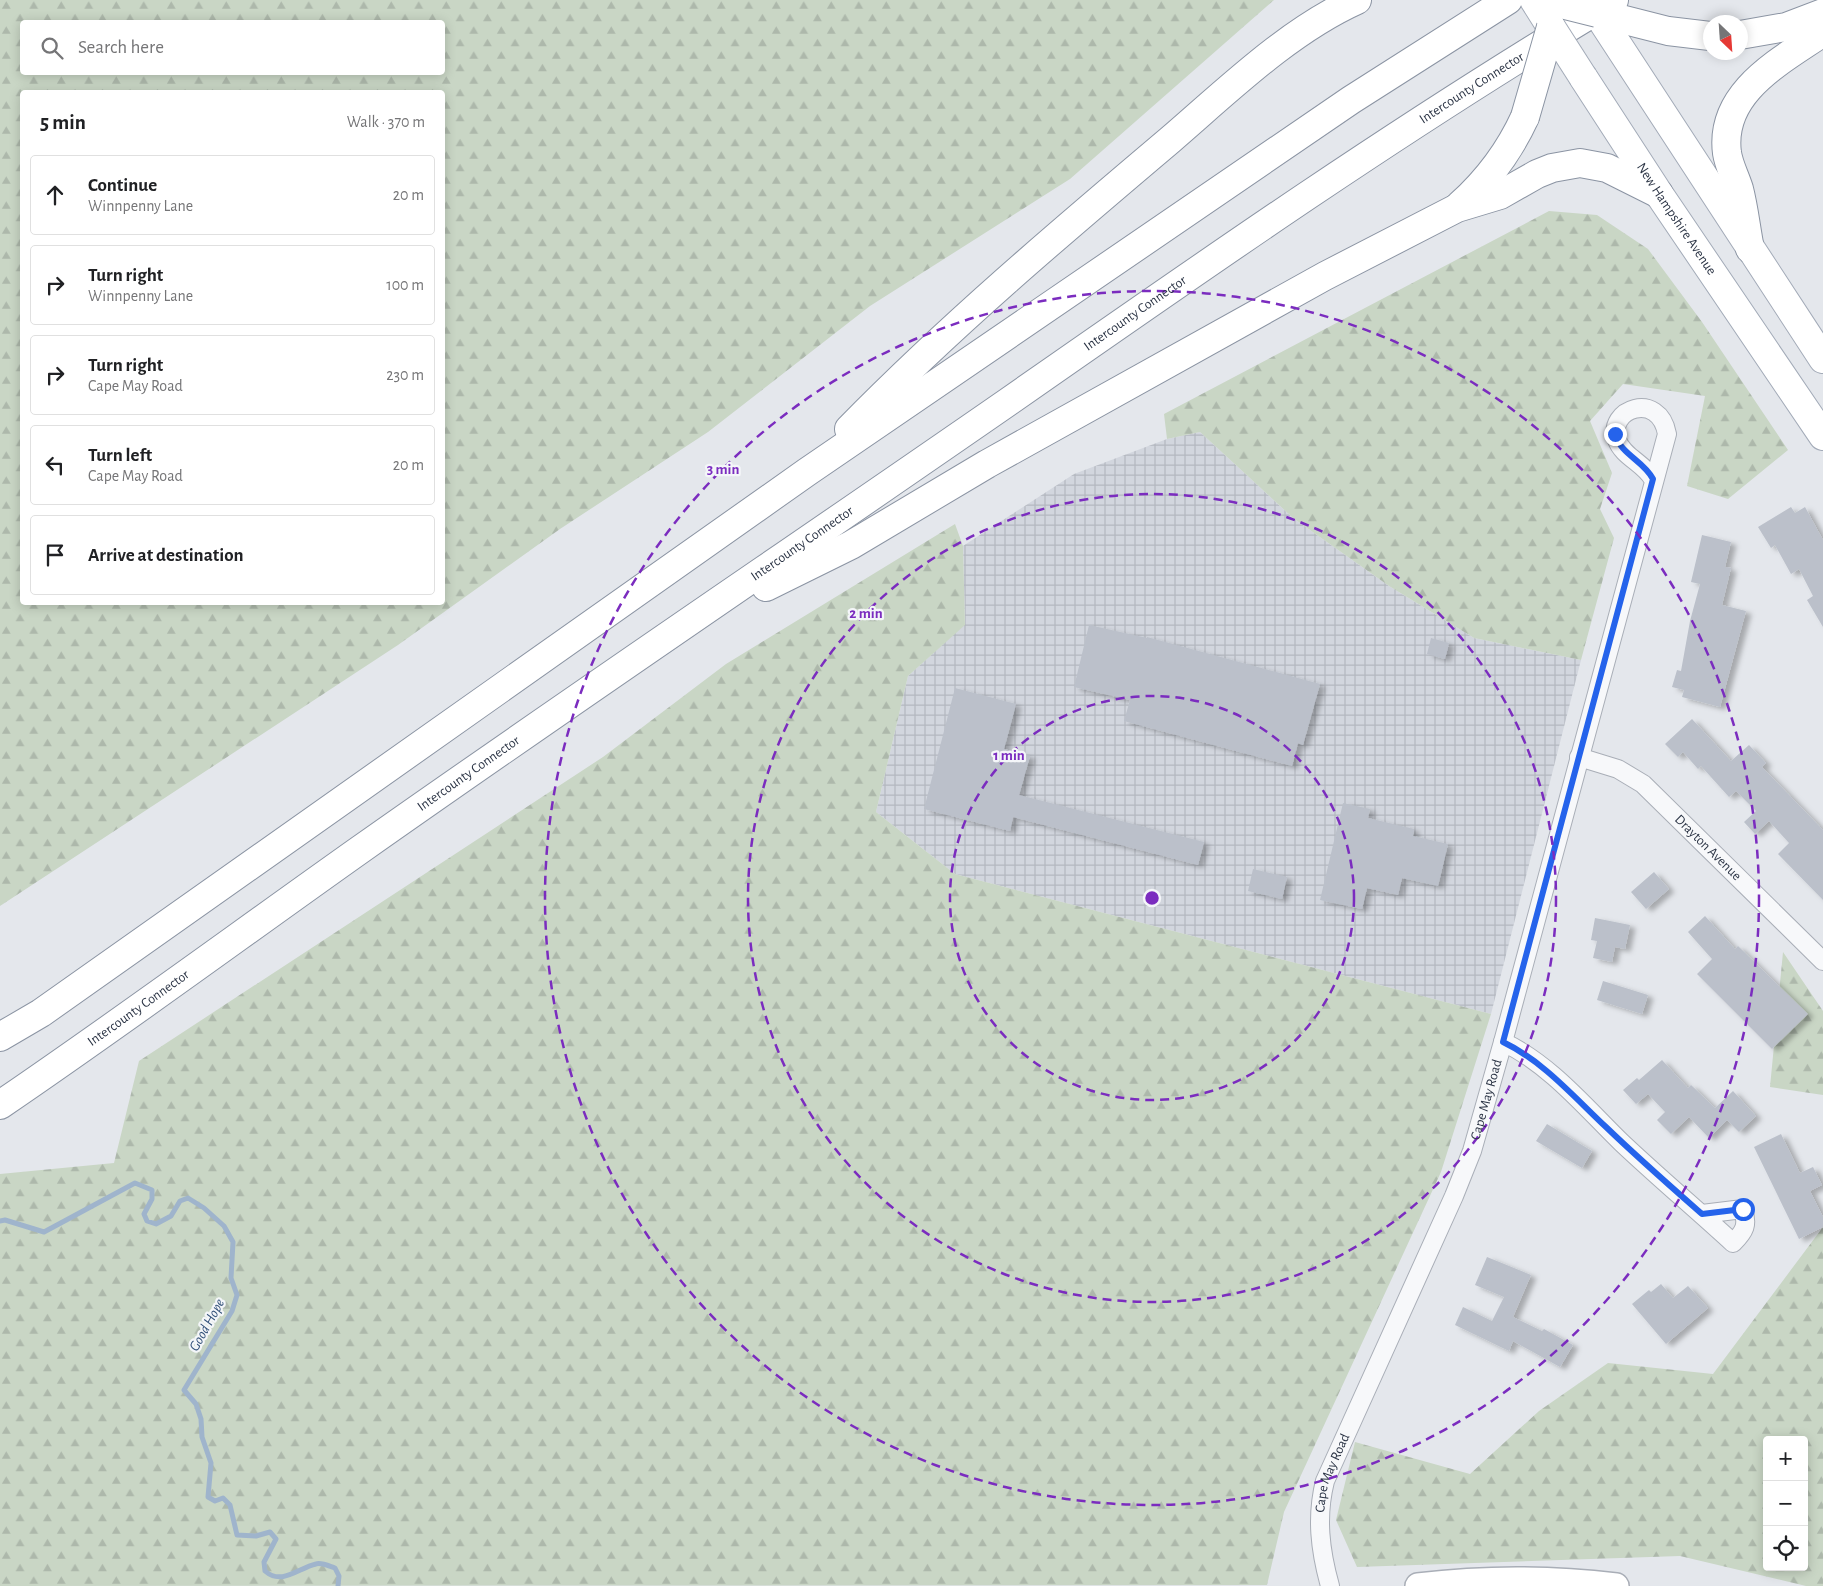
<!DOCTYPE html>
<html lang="en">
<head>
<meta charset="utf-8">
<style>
	:root { --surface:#fff; --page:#f6f6f6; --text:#202124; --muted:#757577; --line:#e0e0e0 }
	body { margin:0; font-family:"Alegreya Sans",sans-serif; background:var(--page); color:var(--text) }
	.controls { position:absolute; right:15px; bottom:15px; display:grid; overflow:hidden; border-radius:5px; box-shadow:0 2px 12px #0003 }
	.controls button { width:45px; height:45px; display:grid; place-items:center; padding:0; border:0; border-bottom:1px solid var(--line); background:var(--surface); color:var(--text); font:25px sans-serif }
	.compass { position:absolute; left:1703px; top:15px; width:45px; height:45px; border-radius:50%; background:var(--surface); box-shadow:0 2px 12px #0003; rotate:155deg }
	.stop { position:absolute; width:15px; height:15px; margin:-11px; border:4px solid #2563eb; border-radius:50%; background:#fff }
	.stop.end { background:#2563eb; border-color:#fff; box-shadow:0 1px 5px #0008 }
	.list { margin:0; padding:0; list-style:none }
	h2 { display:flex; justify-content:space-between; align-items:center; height:65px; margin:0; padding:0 20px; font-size:21px }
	h2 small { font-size:16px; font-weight:400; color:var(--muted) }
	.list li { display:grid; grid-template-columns:32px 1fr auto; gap:15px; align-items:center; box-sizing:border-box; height:80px; margin:0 10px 10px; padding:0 10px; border:1px solid var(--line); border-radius:5px }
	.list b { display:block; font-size:19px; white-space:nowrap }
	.list p { margin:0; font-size:16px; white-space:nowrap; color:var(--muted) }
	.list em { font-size:16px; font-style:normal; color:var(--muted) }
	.icon { flex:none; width:28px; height:28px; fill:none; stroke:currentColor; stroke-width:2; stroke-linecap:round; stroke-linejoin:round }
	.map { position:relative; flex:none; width:1823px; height:1586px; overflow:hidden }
	.search { position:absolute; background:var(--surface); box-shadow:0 2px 12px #0003; left:20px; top:20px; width:425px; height:55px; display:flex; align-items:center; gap:12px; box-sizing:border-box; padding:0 18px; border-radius:5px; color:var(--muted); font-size:19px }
	.panel { position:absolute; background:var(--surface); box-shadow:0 2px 12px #0003; left:20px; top:90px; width:425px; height:515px; border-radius:5px }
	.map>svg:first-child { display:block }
</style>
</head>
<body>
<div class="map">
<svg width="1823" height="1586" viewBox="0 0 1823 1586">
	<defs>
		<pattern id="industrial-grid" width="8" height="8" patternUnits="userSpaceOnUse" patternTransform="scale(1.25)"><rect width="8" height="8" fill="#d2d6de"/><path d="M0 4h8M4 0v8" fill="none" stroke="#b4b8c0"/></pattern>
		<pattern id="forest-firs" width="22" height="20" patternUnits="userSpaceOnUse" patternTransform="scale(1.25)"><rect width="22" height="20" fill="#c9d6c5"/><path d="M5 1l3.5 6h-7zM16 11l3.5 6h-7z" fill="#adb8ab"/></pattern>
		<filter id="shadow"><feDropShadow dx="5.5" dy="3" stdDeviation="2.5" flood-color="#0004"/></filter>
	</defs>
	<rect width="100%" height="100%" fill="#e4e7ec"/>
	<path fill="url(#industrial-grid)" d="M 1200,432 L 1293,518 L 1389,586 L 1474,638 L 1581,660 L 1491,1014 L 955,874 L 876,812 L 908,676 L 965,624 L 963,546 L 1074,474 L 1167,439 Z"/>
	<path fill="url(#forest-firs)" fill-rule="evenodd" d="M 0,0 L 1274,0 L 1070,179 L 870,306 L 708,432 L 560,529 L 398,645 L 0,906 ZM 442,22 L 442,72 L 22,72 L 22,22 ZM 22,92 L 442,92 L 442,602 L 22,602 Z
		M 1549,211 L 1597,215 L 1648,249 L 1702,322 L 1788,450 L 1728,499 L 1687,486 L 1705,396 L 1623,384 L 1590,421 L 1612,473 L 1600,509 L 1614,538 L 1581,660 L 1474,638 L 1389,586 L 1293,518 L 1200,432 L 1167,439 L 1164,414 Z
		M 955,524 L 963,546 L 965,625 L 908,676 L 876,812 L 955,874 L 1491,1014 L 1441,1172 L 1284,1512 L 1267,1585 L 0,1586 L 0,1174 L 114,1163 L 139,1061 L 603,757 L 726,664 Z
		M 1783,952 L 1823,1011 L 1823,1095 L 1770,1087 Z
		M 1823,1227 L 1823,1586 L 1806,1586 L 1680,1556 L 1357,1567 L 1336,1520 L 1355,1442 L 1470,1474 L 1539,1411 L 1608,1363 L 1713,1374 ZM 1767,1440 L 1804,1440 L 1804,1567 L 1767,1567 Z"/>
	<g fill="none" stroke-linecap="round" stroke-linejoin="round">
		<path stroke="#9fb4cc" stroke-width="5" d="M 0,1221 L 5,1220 L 44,1232 L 135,1183 L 152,1190 L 152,1199 L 144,1214 L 147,1221 L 156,1224 L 171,1216 L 180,1201 L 188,1198 L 204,1208 L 224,1226 L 233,1242 L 231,1278 L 237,1295 L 232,1311 L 184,1390 L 196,1404 L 201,1419 L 202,1437 L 211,1463 L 208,1497 L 215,1501 L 223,1498 L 230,1505 L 237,1535 L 256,1536 L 270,1532 L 276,1539 L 264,1562 L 265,1571 C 282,1586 298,1568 316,1564 C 321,1562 329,1566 335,1568 L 339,1576 L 338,1586"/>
	</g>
	<path fill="#bbc0ca" filter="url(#shadow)" d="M 1791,507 L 1795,513 L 1805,507 L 1823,540 L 1823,627 L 1807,600 L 1813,596 L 1799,569 L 1791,574 L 1775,545 L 1771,548 L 1758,527 Z
		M 1702,535 L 1731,542 L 1725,567 L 1731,568 L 1722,605 L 1746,611 L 1720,707 L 1682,697 L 1684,690 L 1672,687 L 1677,670 L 1681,671 L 1690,621 L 1700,584 L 1691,582 Z
		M 1089,625 L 1147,638 L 1147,637 L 1320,684 L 1303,745 L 1298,743 L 1292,766 L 1124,721 L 1130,700 L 1074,687 Z
		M 1431,638 L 1449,643 L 1445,659 L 1427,654 Z
		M 955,688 L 1016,704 L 1004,749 L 1030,756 L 1019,795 L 1204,842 L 1198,865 L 1013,817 L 1010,831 L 924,809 Z
		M 1692,719 L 1731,761 L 1749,745 L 1766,763 L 1762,767 L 1823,830 L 1823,900 L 1778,854 L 1789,843 L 1769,821 L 1755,834 L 1744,822 L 1756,811 L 1736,791 L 1729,797 L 1701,766 L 1698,769 L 1683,752 L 1678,757 L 1665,744 Z
		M 1343,803 L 1370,809 L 1368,818 L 1414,829 L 1413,836 L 1448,844 L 1438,886 L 1402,878 L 1398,895 L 1367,888 L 1362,909 L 1320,900 Z
		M 1253,869 L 1287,877 L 1282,899 L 1248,891 Z
		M 1654,872 L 1669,889 L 1646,909 L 1631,892 Z
		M 1705,916 L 1735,949 L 1738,946 L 1808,1014 L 1772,1049 L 1697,974 L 1712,959 L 1688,932 Z
		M 1595,918 L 1630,925 L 1625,949 L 1615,947 L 1612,962 L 1593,958 L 1597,941 L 1591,940 Z
		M 1603,981 L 1648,995 L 1642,1014 L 1597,1000 Z
		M 1662,1060 L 1688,1088 L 1691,1085 L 1715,1108 L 1733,1091 L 1756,1116 L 1739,1132 L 1727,1120 L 1709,1138 L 1689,1117 L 1671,1134 L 1657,1120 L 1665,1112 L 1648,1094 L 1636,1104 L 1623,1090 L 1637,1078 L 1639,1080 Z
		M 1547,1124 L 1592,1151 L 1582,1168 L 1536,1141 Z
		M 1781,1134 L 1800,1173 L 1813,1167 L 1822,1185 L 1810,1191 L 1823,1217 L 1823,1227 L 1799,1239 L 1754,1147 Z
		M 1487,1257 L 1531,1275 L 1513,1317 L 1542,1331 L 1544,1329 L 1573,1345 L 1560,1367 L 1513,1341 L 1509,1351 L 1455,1325 L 1463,1307 L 1492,1321 L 1504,1297 L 1475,1285 Z
		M 1661,1284 L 1673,1298 L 1688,1286 L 1708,1308 L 1666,1344 L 1632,1304 L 1649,1290 L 1651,1292 Z"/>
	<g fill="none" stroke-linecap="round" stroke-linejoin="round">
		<defs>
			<g id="street">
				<path id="s1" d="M 1579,757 L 1618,769 L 1643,784 L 1823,961"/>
				<path d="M 1503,1042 C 1550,1064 1586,1108 1622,1143 C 1658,1177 1696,1209 1733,1243 C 1745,1231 1748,1225 1743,1209 L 1702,1214"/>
				<path id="s2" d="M 1330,1586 C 1320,1550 1316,1517 1325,1481 L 1454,1196 L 1472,1151 L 1503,1042 L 1667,434 C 1659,390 1606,409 1617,440 C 1623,457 1644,463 1653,479"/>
			</g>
			<path id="secondary" d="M 1418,1586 C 1483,1578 1551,1578 1616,1586"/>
			<g id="primary">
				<path d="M 1534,0 L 1551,27"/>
				<path d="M 1597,13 L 1823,359"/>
				<path id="s3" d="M 1583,77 L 1659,194 L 1823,436"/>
			</g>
			<g id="highway">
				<path d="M 1597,13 L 1668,31 L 1710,36"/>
				<path d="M 1740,35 L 1786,27 L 1823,13"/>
				<path d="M 1460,205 C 1489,179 1509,152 1525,117"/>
				<path d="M 1750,249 C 1746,229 1744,208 1739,189 C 1735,176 1729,166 1727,153 C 1719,92 1781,61 1823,32"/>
				<path d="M 849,429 C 950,326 1060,233 1170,140 C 1227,91 1288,31 1357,0"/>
				<path d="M 766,587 L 851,545 L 987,464 L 1325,276 L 1457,208 L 1500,195 L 1537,174 L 1552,168 L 1580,163 L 1607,168 L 1659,194"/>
				<path d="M 0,1037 L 41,1013 L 807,472 L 1351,100 L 1508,0"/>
				<path id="s4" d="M 0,1105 C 122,1022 241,934 361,849 C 575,698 793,551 1008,402 C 1207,263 1406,124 1614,0"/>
			</g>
		</defs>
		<use href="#street" stroke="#a9aeb7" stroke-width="20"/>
		<use href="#secondary" stroke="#a9aeb7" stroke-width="28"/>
		<use href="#primary" stroke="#a3abb8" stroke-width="30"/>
		<use href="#highway" stroke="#8b94a3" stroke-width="30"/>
		<use href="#street" stroke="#f7f8fa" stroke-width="18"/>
		<use href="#secondary" stroke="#fff" stroke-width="25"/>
		<use href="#primary" stroke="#fff" stroke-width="28"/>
		<use href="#highway" stroke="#fff" stroke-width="28"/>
		<defs>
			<path id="primary-bridge" d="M 1551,27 L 1583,77"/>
			<path id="highway-bridge" d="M 1557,3 L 1597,13
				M 1525,117 L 1551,27"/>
		</defs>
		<use href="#primary-bridge" stroke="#a3abb8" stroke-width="30" stroke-linecap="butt"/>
		<use href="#highway-bridge" stroke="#8b94a3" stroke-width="30" stroke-linecap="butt"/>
		<use href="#primary-bridge" stroke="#fff" stroke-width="28"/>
		<use href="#highway-bridge" stroke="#fff" stroke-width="28"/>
	</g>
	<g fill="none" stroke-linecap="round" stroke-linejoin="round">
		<path stroke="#2563eb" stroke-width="6" d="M 1615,434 C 1621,455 1643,460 1653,479 L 1503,1042 C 1543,1061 1574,1097 1606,1127 C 1637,1157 1669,1185 1702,1214 L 1743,1209"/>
	</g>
	<g fill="none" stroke="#7b2cbf" stroke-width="2.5" stroke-dasharray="9 6">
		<circle cx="1152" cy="898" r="202"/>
		<circle cx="1152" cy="898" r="404"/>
		<circle cx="1152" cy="898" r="607"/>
	</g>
	<g text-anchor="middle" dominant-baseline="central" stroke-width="4.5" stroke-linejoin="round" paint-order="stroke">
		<g font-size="14" fill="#2b3445" stroke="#f4f6f9">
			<text stroke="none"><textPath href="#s4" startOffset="1789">Intercounty Connector</textPath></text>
			<text stroke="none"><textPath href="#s3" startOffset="170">New Hampshire Avenue</textPath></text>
			<text stroke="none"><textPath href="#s4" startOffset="1384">Intercounty Connector</textPath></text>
			<text stroke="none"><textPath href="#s4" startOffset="979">Intercounty Connector</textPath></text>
			<text stroke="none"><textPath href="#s4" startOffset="574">Intercounty Connector</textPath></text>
			<text stroke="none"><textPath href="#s1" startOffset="161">Drayton Avenue</textPath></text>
			<text stroke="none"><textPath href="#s4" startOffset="169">Intercounty Connector</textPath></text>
			<text stroke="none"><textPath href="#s2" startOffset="521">Cape May Road</textPath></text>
			<text stroke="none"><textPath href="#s2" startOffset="116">Cape May Road</textPath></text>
		</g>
		<g font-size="15" font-style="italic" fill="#34527a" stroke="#f4f6f9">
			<text transform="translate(207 1325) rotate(-61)">Good Hope</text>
		</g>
	</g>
	<circle cx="1152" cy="898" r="8" fill="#7b2cbf" stroke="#f4f6f9" stroke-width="2.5"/>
	<g font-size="15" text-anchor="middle" font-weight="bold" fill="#7b2cbf" stroke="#f4f6f9" stroke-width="4.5" stroke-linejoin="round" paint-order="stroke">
		<text x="723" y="474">3 min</text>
		<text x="866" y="618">2 min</text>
		<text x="1009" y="760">1 min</text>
	</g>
</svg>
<div class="controls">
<button>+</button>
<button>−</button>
<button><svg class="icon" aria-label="locate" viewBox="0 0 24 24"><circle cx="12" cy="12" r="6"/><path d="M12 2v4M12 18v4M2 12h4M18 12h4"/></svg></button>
</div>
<svg class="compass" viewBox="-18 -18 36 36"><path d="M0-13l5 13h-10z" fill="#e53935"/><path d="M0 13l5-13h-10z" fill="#757577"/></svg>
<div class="stop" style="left:1743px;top:1209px"></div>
<div class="stop end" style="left:1615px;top:434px"></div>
<div class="search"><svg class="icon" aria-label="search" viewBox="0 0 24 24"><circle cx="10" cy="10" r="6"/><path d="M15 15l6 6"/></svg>Search here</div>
<section class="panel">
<h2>5 min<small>Walk · 370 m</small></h2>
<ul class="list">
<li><svg class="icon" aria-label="ahead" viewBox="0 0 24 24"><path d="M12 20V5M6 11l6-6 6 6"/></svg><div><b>Continue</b><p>Winnpenny Lane</p></div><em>20 m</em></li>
<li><svg class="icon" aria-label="right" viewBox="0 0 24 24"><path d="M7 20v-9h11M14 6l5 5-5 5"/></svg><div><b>Turn right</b><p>Winnpenny Lane</p></div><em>100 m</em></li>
<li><svg class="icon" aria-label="right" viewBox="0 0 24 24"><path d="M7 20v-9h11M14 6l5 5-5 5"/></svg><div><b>Turn right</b><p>Cape May Road</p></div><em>230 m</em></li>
<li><svg class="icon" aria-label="left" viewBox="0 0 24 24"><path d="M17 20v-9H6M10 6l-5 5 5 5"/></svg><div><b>Turn left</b><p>Cape May Road</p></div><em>20 m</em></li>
<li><svg class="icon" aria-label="arrive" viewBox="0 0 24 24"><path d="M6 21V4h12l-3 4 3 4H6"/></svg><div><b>Arrive at destination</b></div></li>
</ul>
</section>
</div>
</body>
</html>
